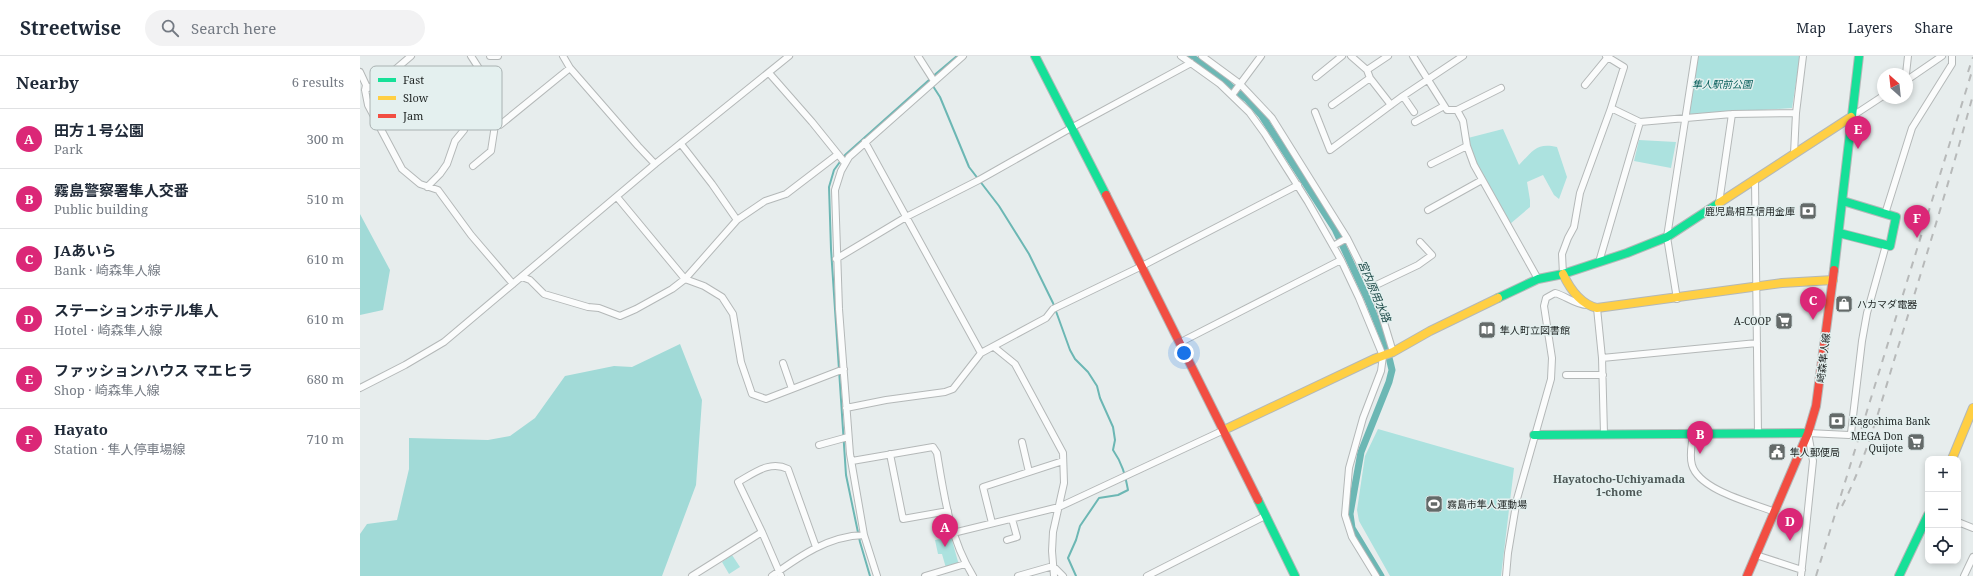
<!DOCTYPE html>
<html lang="en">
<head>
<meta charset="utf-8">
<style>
	:root { --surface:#fff; --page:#f2f2f3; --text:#1f2937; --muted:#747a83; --line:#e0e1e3; --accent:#db2777 }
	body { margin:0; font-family:"Noto Serif","Noto Sans JP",serif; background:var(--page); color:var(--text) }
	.controls { position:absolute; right:12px; bottom:12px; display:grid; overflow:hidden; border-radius:8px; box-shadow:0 2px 6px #0003 }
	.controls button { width:36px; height:36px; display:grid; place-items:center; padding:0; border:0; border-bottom:1px solid var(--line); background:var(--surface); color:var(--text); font:20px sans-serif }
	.compass { position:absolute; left:1517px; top:12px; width:36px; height:36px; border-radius:50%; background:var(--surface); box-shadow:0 2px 6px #0003; rotate:333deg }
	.you { position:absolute; left:824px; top:297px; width:14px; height:14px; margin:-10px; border:3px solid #fff; border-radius:50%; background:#1a73e8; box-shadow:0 0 0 6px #1a73e833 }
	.badge { display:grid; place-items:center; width:26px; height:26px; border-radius:50%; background:var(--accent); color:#fff; font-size:13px; font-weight:700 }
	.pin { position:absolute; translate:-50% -33px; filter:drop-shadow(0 1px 2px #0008) }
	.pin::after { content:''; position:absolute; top:21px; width:14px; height:12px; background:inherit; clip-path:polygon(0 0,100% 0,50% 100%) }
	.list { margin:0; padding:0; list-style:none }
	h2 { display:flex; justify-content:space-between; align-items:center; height:52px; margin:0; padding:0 16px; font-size:17px }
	h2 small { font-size:13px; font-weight:400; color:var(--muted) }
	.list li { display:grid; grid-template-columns:26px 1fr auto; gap:12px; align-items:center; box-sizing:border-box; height:60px; padding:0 16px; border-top:1px solid var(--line) }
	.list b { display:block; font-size:15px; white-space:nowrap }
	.list p { margin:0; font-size:13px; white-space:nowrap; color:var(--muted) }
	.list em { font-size:13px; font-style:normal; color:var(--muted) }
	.icon { flex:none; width:22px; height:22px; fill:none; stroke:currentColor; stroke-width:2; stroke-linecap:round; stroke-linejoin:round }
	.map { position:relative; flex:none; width:1613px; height:520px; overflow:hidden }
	header { display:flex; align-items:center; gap:24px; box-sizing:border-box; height:56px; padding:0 20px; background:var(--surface); border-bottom:1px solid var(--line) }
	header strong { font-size:19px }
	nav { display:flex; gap:22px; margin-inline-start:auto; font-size:14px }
	.search { width:280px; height:36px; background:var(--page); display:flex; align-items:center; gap:10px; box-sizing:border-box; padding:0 14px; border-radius:22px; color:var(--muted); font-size:15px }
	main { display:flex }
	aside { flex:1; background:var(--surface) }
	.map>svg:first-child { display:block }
</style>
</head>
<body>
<header>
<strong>Streetwise</strong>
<div class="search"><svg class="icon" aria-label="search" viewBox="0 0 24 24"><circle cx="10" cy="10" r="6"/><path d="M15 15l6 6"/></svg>Search here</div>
<nav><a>Map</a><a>Layers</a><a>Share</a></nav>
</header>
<main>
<aside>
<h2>Nearby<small>6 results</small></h2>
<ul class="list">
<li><span class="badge">A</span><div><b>田方１号公園</b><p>Park</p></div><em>300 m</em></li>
<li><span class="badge">B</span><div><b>霧島警察署隼人交番</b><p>Public building</p></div><em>510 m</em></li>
<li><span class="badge">C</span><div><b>JAあいら</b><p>Bank · 崎森隼人線</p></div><em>610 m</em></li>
<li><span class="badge">D</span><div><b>ステーションホテル隼人</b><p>Hotel · 崎森隼人線</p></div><em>610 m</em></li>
<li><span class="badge">E</span><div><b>ファッションハウス マエヒラ</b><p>Shop · 崎森隼人線</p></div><em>680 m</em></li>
<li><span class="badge">F</span><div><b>Hayato</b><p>Station · 隼人停車場線</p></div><em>710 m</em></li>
</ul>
</aside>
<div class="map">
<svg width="1613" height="520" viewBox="0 0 1613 520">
	<rect width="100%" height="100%" fill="#e7eded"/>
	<path fill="#ace2df" d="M 1336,0 L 1440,0 L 1432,52 L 1328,59 Z
		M 1143,73 L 1159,109 C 1172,96 1176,86 1197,91 L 1207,121 L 1199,143 L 1194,139 L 1183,119 L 1167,126 L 1170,144 L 1170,151 L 1150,168 C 1134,141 1114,113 1108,82 Z
		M 1279,84 L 1316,86 L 1311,112 L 1274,105 Z
		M 1018,373 L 1154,412 L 1141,520 L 1030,520 L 999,465 L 997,454 L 1005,400 Z
		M 591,481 L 599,509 L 586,512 L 582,498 L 578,498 L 575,484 Z
		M 372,499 L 380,511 L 369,518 L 362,506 Z"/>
	<path fill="#a1dad7" d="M 0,158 L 30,214 L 23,254 L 0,259 Z
		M 320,288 L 342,344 L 336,429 L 302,520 L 0,520 L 0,478 L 7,468 L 37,464 L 49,413 L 49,382 L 128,384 L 150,380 L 175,362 L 205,320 L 254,310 L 272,311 Z"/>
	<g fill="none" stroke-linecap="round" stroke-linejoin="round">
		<path stroke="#6cb7b4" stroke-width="2" d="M 572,21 L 597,0
			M 569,24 L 580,41 L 609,111 L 639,150 L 669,198 L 693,247 L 710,294 L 715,303 L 728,316 L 737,330 L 740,342 L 753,371 L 755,384 L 753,394 C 762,407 765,418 768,434 L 758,439 L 739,442 L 720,470 L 716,484 L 708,502 L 716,520
			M 510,520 L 500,486 L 486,419 L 471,193 L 469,131 L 474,114 L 485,99 L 569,24"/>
		<path stroke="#6cb7b4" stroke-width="7" d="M 830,0 L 861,21 L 873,33 L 887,43 L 902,60 L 975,173 L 1008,244 L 1026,289 L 1032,314 L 1029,326 L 1001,396 L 990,458 L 992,472 L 1021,520"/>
		<defs>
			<path id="street" d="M 130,0 L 138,0
				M 203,0 L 210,12 L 278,90 L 295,108
				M 558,0 L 574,25
				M 821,0 L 860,28 L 889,56 L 905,78 L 948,146 L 981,204 L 999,242 L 1023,300 L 1021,315 L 1003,362 L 989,412 L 985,459 L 992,481 L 1016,520
				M 842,0 L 880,28 L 912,62 L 987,182
				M 991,0 L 1007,14 L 1010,22 L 1031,49
				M 1053,0 L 1087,54 L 1097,54 L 1103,65 L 1107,90 L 1114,109 L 1178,223
				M 1246,0 L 1264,11 L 1251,52 L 1280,66 L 1372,58 L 1436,57
				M 1007,14 L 1028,0
				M 0,16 L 6,29 L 5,34 L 8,49 L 42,113 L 60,128 L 78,134 L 111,179 L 153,228
				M 409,17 L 452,66 L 485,107
				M 1546,18 L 1548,0
				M 956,21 L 982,0
				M 1547,24 L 1582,0
				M 1225,29 L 1248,1
				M 5,34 L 24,23 L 51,0
				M 872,39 L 901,0
				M 1043,40 L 1054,56
				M 117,45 L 130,57 L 135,69 L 140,69 L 210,12
				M 972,49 L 1010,22
				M 1097,54 L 1141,32
				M 955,56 L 970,94 L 1043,40 L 1103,0
				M 1491,61 L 1523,40
				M 1055,66 L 1084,50
				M 505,86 L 621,297
				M 321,88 L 352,128 L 377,164
				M 1434,98 L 1436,57 L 1443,0
				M 1071,108 L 1107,90
				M 113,110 L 131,95 L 135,69
				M 1395,124 L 1398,378
				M 67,131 L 80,118 L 87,108 L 95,85 L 104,74 L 109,53 L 127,35 L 129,28 L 111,0
				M 257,141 L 325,223 L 344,230 L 362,241 L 373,258 L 381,306 L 392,338 L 406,343 L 484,313
				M 1359,147 L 1372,58
				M 1068,154 L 1122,124
				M 1525,158 L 1552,72 L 1592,8 L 1592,0
				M 973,190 L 987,182 L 1016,240 L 1033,296
				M 476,203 L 546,161 L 619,124 L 711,72 L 831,7
				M 1239,206 L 1280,66
				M 1203,218 L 1202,198 L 1208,182 L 1214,171 L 1220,137 L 1251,52
				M 162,221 L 170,224 L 184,238 L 228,251 L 239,252 L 260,260 L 276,253 L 312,233 L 325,223 L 377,164 L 405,145 L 426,138 L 477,99
				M 1012,231 L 1058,209 L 1072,199 L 1060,186
				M 1317,243 L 1307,181 L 1335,0
				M 1237,252 L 1242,302 L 1244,378
				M 819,287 L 981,204
				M 634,291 L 655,308 L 703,397 L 704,427 L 693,476 L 692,495 L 694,520
				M 1242,302 L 1397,287
				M 423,307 L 432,333
				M 1206,319 L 1243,319
				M 0,332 L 45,309 L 84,286 L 295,108 L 429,0
				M 486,352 L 526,344 L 585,336 L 593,333 L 621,297 L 686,262 L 693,253 L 782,210 L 938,129
				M 1333,378 C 1332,388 1329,399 1332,409 C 1339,434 1392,447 1415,456
				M 662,386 L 669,416
				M 459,389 L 488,381
				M 530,398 L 543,463 L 588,455
				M 492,405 L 573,391 L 577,397 C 584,440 590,483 613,520
				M 1598,466 L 1613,472
				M 632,467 L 623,431 L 703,405
				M 402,476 L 378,426 C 394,417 410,404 428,413 L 456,491
				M 593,477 L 699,451 L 864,374
				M 647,484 L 657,481 L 652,463
				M 1396,499 L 1442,514
				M 332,520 L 402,476 L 421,520
				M 412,520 C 440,500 468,480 504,479
				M 517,520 L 504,479 L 490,398 L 479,253 L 475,134 L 481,115 L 489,101 L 603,0
				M 565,520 L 605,508
				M 658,520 L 693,510 L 703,520
				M 787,520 L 905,460
				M 1146,520 L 1148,497 L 1157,443 L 1191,323 L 1192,302 L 1184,250 L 1186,242 L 1195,237 C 1206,240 1216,249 1227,249
				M 1441,520 L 1453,405 L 1448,377 L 1489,379 L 1491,377 L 1502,285 L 1507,257 L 1526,189
				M 1604,520 L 1613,501"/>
			<path id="fast" d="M 675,0 L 746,139
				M 1479,177 L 1530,190 L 1536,161 L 1483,145
				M 1474,214 L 1499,0
				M 1138,242 L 1178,223 L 1203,218 L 1267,197 L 1307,181 L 1359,147
				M 1174,379 L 1448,377
				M 898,444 L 935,520
				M 1539,520 L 1568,459"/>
			<path id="slow" d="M 1359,147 L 1491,61
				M 1203,218 C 1210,233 1220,248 1237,252 L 1422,227 L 1473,224
				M 864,374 L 1014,303 L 1033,296 L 1070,275 L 1138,242
				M 1592,403 L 1613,352"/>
			<path id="jam" d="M 746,139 L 898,444
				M 1387,520 L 1448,377 L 1456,350 L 1474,214"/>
		</defs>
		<use href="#street" stroke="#b4b8b8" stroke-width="8"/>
		<use href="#fast" stroke="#b4b8b8" stroke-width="10"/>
		<use href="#slow" stroke="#b4b8b8" stroke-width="10"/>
		<use href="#jam" stroke="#b4b8b8" stroke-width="10"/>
		<use href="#street" stroke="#fbfcfc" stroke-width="6"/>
		<use href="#fast" stroke="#16e098" stroke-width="8"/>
		<use href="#slow" stroke="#ffcf43" stroke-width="8"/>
		<use href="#jam" stroke="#f24e42" stroke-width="8"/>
		<path stroke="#b7b9b9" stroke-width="2" stroke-dasharray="7 7" stroke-linecap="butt" d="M 1608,16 L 1613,1
			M 1482,450 C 1509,398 1523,338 1541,282 C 1566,201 1591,120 1613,39
			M 1456,520 L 1613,12"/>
	</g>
	<defs>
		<symbol id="bank-square" viewBox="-11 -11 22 22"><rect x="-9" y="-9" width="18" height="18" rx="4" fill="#646a69" stroke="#e4f0ef"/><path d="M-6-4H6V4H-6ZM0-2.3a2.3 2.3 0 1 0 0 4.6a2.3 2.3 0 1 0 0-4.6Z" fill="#fff"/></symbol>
		<symbol id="shop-square" viewBox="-11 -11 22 22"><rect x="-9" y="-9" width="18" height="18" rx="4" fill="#646a69" stroke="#e4f0ef"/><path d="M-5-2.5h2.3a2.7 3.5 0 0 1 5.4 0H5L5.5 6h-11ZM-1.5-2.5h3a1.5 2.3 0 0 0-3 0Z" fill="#fff"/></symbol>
		<symbol id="supermarket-square" viewBox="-11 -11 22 22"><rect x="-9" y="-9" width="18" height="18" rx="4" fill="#646a69" stroke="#e4f0ef"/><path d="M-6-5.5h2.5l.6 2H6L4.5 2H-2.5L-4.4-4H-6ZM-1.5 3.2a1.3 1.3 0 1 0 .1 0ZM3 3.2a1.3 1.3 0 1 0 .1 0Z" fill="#fff"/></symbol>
		<symbol id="library-square" viewBox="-11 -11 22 22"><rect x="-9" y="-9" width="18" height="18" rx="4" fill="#646a69" stroke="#e4f0ef"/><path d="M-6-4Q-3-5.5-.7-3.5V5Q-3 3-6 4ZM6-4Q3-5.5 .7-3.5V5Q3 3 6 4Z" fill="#fff"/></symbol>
		<symbol id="civic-square" viewBox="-11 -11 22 22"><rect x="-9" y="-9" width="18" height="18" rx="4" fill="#646a69" stroke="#e4f0ef"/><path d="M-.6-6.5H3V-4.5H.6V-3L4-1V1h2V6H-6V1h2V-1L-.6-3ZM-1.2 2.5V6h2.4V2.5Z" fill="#fff"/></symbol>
		<symbol id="stadium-square" viewBox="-11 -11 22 22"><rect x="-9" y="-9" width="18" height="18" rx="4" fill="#646a69" stroke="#e4f0ef"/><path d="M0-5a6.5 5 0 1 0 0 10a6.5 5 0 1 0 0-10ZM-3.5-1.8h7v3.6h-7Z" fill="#fff"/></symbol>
	</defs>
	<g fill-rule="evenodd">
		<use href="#bank-square" x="1438" y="145" width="20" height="20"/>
		<use href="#shop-square" x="1474" y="238" width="20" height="20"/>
		<use href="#supermarket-square" x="1414" y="255" width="20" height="20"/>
		<use href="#library-square" x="1117" y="264" width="20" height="20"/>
		<use href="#bank-square" x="1467" y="355" width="20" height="20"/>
		<use href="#supermarket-square" x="1546" y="376" width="20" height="20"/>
		<use href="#civic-square" x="1407" y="386" width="20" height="20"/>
		<use href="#stadium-square" x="1064" y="438" width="20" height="20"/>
	</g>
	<g text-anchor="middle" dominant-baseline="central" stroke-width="3" stroke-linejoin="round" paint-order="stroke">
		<g font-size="10" font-style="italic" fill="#0c625f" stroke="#e4f0ef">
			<text x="1362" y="28">隼人駅前公園</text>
		</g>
		<g font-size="10" fill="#1e2322" stroke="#e4f0ef" text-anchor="start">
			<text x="1435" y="155" text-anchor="end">鹿児島相互信用金庫</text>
			<text x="1497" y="248">ハカマダ電器</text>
			<text x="1411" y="265" text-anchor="end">A-COOP</text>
			<text x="1140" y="274">隼人町立図書館</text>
			<text x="1490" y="365">Kagoshima Bank</text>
			<text x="1543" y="380" text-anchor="end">MEGA Don<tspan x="1543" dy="12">Quijote</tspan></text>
			<text x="1430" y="396">隼人郵便局</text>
			<text x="1087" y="448">霧島市隼人運動場</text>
		</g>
		<g font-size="10" fill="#1e2322" stroke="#e4f0ef">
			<text transform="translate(1463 302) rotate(-83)">崎森隼人線</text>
		</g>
		<g font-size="11" font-style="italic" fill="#1c4947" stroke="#e4f0ef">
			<text transform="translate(1015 235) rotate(67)">宮内原用水路</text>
		</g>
		<g font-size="11" font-weight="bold" fill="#4e5857" stroke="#e4f0ef">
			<text x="1259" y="422">Hayatocho-Uchiyamada<tspan x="1259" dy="13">1-chome</tspan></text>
		</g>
	</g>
	<rect x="10" y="10" width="132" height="64" rx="6" fill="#e4f0ef" stroke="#a9b2b2" stroke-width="1"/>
	<rect x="18" y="22" width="18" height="4" fill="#16e098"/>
	<rect x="18" y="40" width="18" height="4" fill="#ffcf43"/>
	<rect x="18" y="58" width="18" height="4" fill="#f24e42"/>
	<g font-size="11" fill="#1e2322">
		<text x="43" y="28">Fast</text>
		<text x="43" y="46">Slow</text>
		<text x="43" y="64">Jam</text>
	</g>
</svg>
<div class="controls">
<button>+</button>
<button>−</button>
<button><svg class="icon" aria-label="locate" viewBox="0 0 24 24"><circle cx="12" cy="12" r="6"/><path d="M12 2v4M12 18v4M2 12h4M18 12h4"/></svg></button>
</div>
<svg class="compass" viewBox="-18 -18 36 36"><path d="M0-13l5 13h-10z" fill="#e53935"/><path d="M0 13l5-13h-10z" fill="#747a83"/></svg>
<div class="you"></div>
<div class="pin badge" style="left:585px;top:491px">A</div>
<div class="pin badge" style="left:1340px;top:398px">B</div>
<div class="pin badge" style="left:1453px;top:264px">C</div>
<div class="pin badge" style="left:1430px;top:485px">D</div>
<div class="pin badge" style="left:1498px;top:93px">E</div>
<div class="pin badge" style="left:1557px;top:182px">F</div>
</div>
</main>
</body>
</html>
